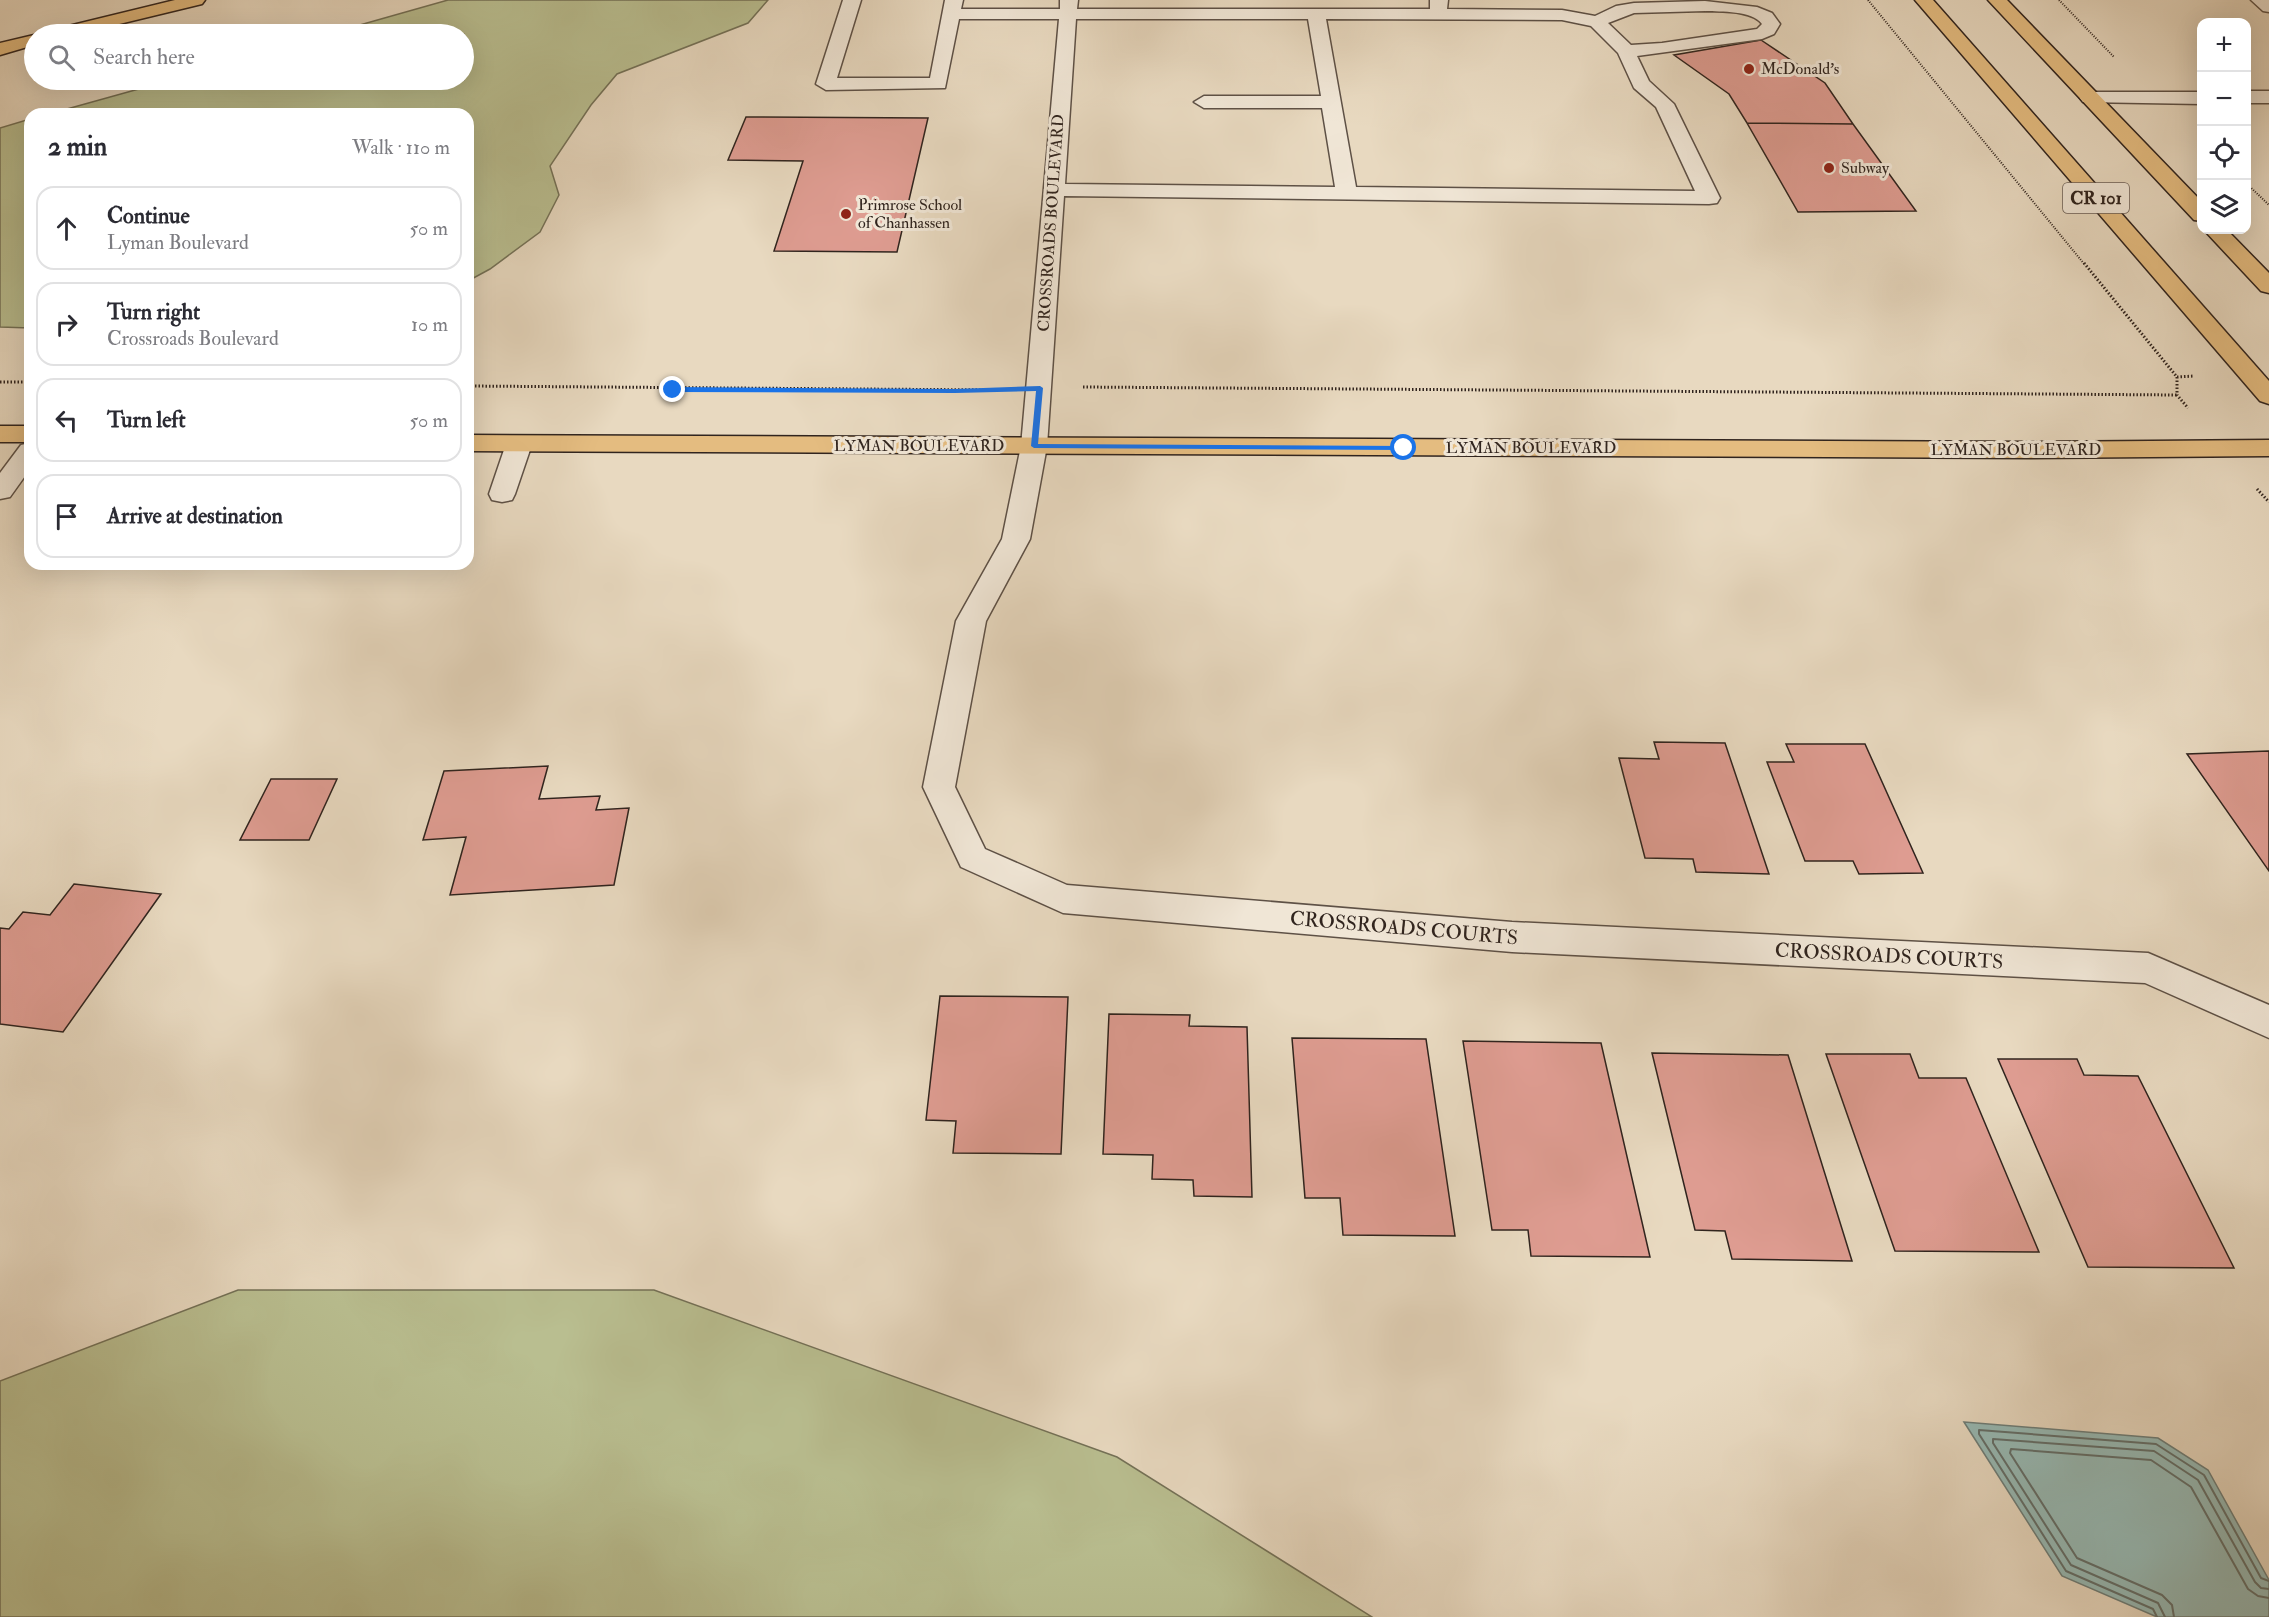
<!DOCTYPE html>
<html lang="en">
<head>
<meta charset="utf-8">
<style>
	:root { --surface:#fff; --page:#f2f2f3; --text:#2b2b33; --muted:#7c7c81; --line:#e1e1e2 }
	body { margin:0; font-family:"IM FELL Double Pica",serif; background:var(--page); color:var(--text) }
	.controls { position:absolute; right:18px; top:18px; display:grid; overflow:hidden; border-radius:12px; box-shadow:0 6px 24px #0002 }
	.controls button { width:54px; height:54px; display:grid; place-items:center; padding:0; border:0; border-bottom:2px solid var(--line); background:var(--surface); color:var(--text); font:30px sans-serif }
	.stop { position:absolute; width:18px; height:18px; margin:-14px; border:4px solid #1a73e8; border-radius:50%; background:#fff }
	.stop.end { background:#1a73e8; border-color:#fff; box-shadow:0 2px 6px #0008 }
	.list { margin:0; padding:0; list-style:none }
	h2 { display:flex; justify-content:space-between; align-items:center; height:78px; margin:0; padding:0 24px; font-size:26px }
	h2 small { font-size:20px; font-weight:400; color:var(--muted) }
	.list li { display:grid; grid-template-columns:39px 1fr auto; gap:18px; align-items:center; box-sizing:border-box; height:84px; margin:0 12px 12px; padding:0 12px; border:2px solid var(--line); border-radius:18px }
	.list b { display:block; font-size:22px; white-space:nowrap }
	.list p { margin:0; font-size:20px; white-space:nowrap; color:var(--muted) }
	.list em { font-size:20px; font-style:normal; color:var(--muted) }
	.icon { flex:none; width:33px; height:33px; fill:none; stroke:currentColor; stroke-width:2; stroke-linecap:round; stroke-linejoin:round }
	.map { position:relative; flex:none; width:2269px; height:1617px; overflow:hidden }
	.search { position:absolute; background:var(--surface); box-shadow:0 6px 24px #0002; left:24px; top:24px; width:450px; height:66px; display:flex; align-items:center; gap:15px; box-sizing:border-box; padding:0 21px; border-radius:33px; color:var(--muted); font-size:22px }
	.panel { position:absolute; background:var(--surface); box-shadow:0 6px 24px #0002; left:24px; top:108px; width:450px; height:462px; border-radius:18px }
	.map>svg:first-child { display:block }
</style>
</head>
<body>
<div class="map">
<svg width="2269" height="1617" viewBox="0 0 2269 1617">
	<rect width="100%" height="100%" fill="#e8d9c0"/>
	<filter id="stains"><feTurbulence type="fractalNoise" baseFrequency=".00333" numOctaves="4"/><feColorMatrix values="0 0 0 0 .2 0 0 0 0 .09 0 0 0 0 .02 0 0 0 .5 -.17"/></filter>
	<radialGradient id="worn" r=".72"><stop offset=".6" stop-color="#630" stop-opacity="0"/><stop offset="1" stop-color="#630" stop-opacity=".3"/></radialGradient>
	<path fill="#b9be90" stroke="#747157" stroke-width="1.5" d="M 448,0 L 768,0 L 748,23 L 617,74 L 591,105 L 550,166 L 559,195 L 540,232 L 490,269 L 468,281 L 468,114 L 49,114 L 171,80 L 464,80 L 464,34 L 328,34 Z
		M 30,119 L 30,328 L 0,327 L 0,128 Z
		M 238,1290 L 654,1290 L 1117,1457 L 1372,1617 L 0,1617 L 0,1381 Z"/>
	<path fill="#97bab5" stroke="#6e7e79" stroke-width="1.5" d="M 1964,1422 L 2158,1438 L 2208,1470 L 2269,1580 L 2269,1617 L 2157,1617 L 2062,1576 Z"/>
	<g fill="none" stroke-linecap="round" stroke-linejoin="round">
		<path stroke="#646f6a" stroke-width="2" d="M 2157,1617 L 2153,1609 L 2066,1571 L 1979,1434 L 1979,1430 L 2156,1444 L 2204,1475 L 2261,1578 L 2269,1581
			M 2165,1617 L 2158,1603 L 2071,1565 L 1993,1443 L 1993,1439 L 2154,1451 L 2198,1480 L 2255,1582 L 2261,1588 L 2269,1589
			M 2174,1617 L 2172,1605 L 2162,1595 L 2077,1558 L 2010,1453 L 2011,1449 L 2151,1460 L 2191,1487 L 2248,1589 L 2258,1596 L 2269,1598"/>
	</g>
	<path fill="#de9c91" stroke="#30241e" stroke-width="1.5" d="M 1761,40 L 1825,83 L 1853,124 L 1747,123 L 1729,94 L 1674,55 Z
		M 746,117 L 928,118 L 897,252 L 774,251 L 803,161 L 728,160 Z
		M 1747,123 L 1853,124 L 1916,211 L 1798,212 Z
		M 1654,742 L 1725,743 L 1769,874 L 1696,872 L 1693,859 L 1645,858 L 1619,758 L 1659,759 Z
		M 1786,744 L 1865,744 L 1923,873 L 1859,874 L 1853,861 L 1805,861 L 1767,762 L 1794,762 Z
		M 2269,751 L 2269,871 L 2187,754 Z
		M 548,766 L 539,799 L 600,796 L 596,810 L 629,808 L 614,885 L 450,895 L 466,837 L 423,840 L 444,771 Z
		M 271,779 L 337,779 L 309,840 L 240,840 Z
		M 74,884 L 161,894 L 63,1032 L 0,1024 L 0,928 L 9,929 L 23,912 L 50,915 Z
		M 940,996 L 1068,997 L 1061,1154 L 953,1153 L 956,1121 L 926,1120 Z
		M 1109,1014 L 1190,1015 L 1189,1026 L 1247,1027 L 1252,1197 L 1194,1196 L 1193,1180 L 1152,1179 L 1153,1155 L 1103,1154 Z
		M 1292,1038 L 1426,1039 L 1455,1236 L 1343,1235 L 1340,1198 L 1305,1198 Z
		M 1463,1041 L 1601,1043 L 1650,1257 L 1531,1256 L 1528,1230 L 1492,1230 Z
		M 1652,1053 L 1788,1055 L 1852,1261 L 1732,1259 L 1725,1231 L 1695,1230 Z
		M 1826,1054 L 1910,1054 L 1919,1078 L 1966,1078 L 2039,1252 L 1895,1251 Z
		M 1998,1059 L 2077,1059 L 2084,1075 L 2138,1076 L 2234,1268 L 2088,1267 Z"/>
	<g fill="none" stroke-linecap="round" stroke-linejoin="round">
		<defs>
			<path id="minor" d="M 843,0 L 861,0 L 837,78 L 930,78 L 945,0 L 963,0 L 961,9 L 1060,9 L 1060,0 L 1078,0 L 1077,9 L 1430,9 L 1430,0 L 1448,0 L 1447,9 L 1562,10 L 1595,16 L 1616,6 L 1634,3 L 1705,1 L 1757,7 L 1772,13 L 1780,24 L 1774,34 L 1762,39 L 1637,56 L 1649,81 L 1674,104 L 1720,198 L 1717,203 L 1709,204 L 1064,196 L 1047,446 L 1030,539 L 986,621 L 955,787 L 985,849 L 1067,885 L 1512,922 L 2148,953 L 2269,1005 L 2269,1038 L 2145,983 L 1512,952 L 1063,913 L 961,867 L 923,787 L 956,621 L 1002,539 L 1021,446 L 1059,19 L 959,19 L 945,88 L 826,90 L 816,84 ZM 1705,11 C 1721,12 1752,10 1762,24 L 1757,29 L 1662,43 L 1631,45 L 1608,23 L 1634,13 ZM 1076,19 L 1308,19 L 1321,96 L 1204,96 L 1194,102 L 1204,108 L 1322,108 L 1335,187 L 1065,184 ZM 1326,19 L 1562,20 L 1591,26 L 1618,53 L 1634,88 L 1656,107 L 1695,191 L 1356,187 Z
				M 2251,0 L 2269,0 L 2269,12 L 2263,11 Z
				M 2246,91 L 2269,91 L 2269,103 L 2246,103 Z
				M 2090,92 L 2202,92 L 2202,104 L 2083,102 L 2080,98 Z
				M 519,436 L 528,438 L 532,444 L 515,494 L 512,500 L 502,502 L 492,500 L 489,494 L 506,444 L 510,438 Z
				M 30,443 L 30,469 L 10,497 L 0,499 L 0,473 L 21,445 Z"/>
			<path id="major" d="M 1915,0 L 1933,0 L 2269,381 L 2269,404 L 2260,401 Z
				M 1988,0 L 2007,0 L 2202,202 L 2202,221 L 2194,220 Z
				M 2204,230 L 2227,230 L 2269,273 L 2269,293 L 2261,291 Z
				M 0,426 L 30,426 L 30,442 L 0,442 Z
				M 468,435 L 2032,442 L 2269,440 L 2269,456 L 2032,458 L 468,451 Z"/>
			<path id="highway" d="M 175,0 L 205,0 L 202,4 L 78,34 L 49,34 L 52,30 Z
				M 34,35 L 34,45 L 0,55 L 0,43 Z"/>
		</defs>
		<use href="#minor" stroke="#5e5146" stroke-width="3"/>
		<use href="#major" stroke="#30241e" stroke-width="3"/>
		<use href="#highway" stroke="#30241e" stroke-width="3"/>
		<path stroke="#30241e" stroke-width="2" stroke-dasharray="1 1.5" stroke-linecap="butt" d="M 1868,0 L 2085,265
			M 2059,0 L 2114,57
			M 2246,183 L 2269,205"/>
		<path stroke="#30241e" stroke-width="3" stroke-dasharray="1.5 2" stroke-linecap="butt" d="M 2084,263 L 2177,377 L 2177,395 L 2188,408
			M 2177,377 L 2194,376
			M 0,382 L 30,382
			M 468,386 L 994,390
			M 1083,387 L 2177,395
			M 2257,489 L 2269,502"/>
		<use href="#minor" fill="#f0e6d6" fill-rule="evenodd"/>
		<use href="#major" fill="#e4bc80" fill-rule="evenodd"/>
		<use href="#highway" fill="#e4bc80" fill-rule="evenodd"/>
	</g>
	<path fill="#1a73e8" d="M 1040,386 L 1043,388 L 1038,444 L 1404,446 L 1408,448 L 1404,450 L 1034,448 L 1031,446 L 1036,391 L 955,393 L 673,392 L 670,390 L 673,387 L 955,389 Z"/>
	<g fill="#8f2418" stroke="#f0e6d6" stroke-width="2">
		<circle cx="1749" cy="69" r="6"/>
		<circle cx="1829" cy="168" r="6"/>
		<circle cx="846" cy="214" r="6"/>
	</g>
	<g text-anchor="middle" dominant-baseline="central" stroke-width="6" stroke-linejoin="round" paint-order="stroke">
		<g font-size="16" fill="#30241e" stroke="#f0e6d6" text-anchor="start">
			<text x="1761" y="69">McDonald's</text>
			<text x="1841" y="168">Subway</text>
			<text x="858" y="205">Primrose School<tspan x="858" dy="18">of Chanhassen</tspan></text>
		</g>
		<g font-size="16" fill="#30241e" stroke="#f0e6d6">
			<text transform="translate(1051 223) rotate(-86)">CROSSROADS BOULEVARD</text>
			<text x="919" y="446">LYMAN BOULEVARD</text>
			<text x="1531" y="448">LYMAN BOULEVARD</text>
			<text x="2016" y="450">LYMAN BOULEVARD</text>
		</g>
		<rect fill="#f0e6d6" stroke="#6a5e55" stroke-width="1.5" x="2063" y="183" width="66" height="30" rx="4.5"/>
		<g font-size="18" font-weight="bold" fill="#30241e">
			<text x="2096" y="198">CR 101</text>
		</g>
		<g font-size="20" fill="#30241e" stroke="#f0e6d6">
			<text transform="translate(1404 928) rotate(5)">CROSSROADS COURTS</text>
			<text transform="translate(1889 956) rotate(3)">CROSSROADS COURTS</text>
		</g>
	</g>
	<rect width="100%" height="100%" filter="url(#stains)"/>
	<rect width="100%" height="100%" fill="url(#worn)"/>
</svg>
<div class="controls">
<button>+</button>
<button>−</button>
<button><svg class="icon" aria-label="locate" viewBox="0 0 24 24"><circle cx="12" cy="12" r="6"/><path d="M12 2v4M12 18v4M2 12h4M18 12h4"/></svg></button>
<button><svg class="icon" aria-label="layers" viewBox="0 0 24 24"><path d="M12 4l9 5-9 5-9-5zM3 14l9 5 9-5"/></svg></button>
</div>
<div class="stop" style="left:1404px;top:448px"></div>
<div class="stop end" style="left:673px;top:390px"></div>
<div class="search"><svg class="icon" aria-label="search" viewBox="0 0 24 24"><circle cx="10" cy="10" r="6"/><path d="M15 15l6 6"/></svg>Search here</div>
<section class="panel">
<h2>2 min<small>Walk · 110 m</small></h2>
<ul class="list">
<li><svg class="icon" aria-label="ahead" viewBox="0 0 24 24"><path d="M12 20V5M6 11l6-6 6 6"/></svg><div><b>Continue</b><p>Lyman Boulevard</p></div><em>50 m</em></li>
<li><svg class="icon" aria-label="right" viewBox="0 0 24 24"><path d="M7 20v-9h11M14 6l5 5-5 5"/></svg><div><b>Turn right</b><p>Crossroads Boulevard</p></div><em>10 m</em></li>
<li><svg class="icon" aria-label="left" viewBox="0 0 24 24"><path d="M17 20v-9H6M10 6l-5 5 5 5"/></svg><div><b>Turn left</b></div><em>50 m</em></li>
<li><svg class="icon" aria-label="arrive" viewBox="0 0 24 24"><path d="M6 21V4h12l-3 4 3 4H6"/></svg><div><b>Arrive at destination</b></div></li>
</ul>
</section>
</div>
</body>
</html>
